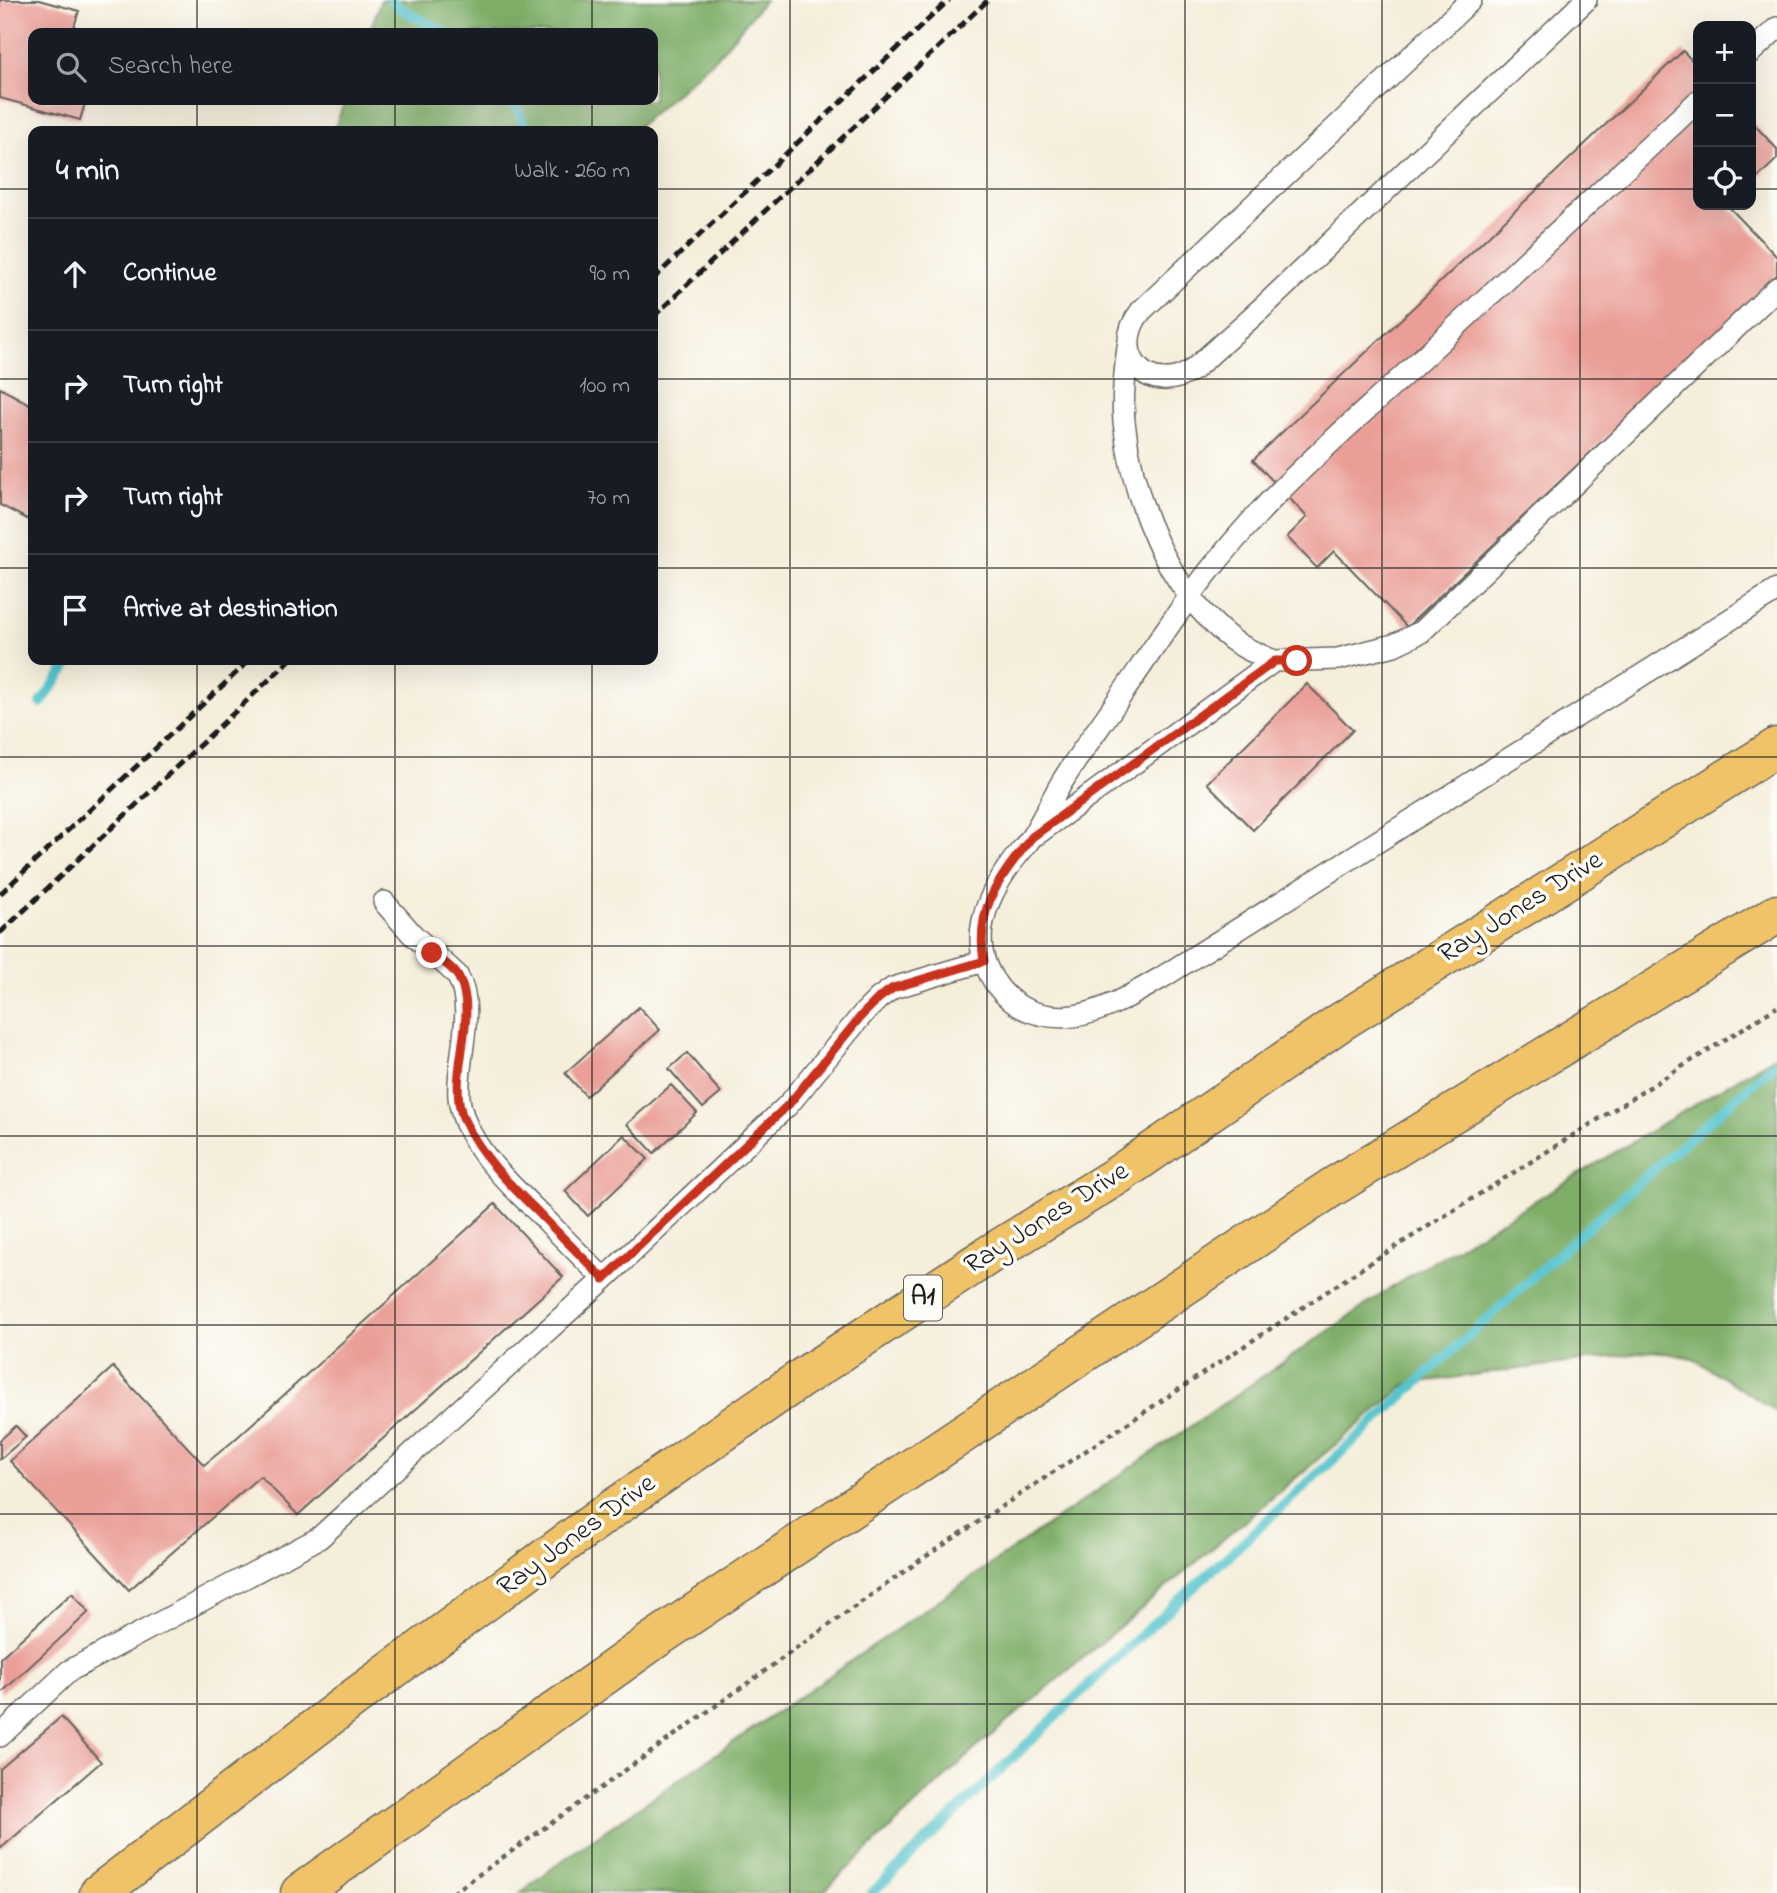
<!DOCTYPE html>
<html lang="en">
<head>
<meta charset="utf-8">
<style>
	:root { --surface:#171b24; --page:#242831; --text:#f1f3f6; --muted:#9ea1a6; --line:#363941 }
	body { margin:0; font-family:"Indie Flower",sans-serif; background:var(--page); color:var(--text) }
	.controls { position:absolute; right:21px; top:21px; display:grid; overflow:hidden; border-radius:14px; box-shadow:0 7px 28px #0002 }
	.controls button { width:63px; height:63px; display:grid; place-items:center; padding:0; border:0; border-bottom:2px solid var(--line); background:var(--surface); color:var(--text); font:35px sans-serif }
	.stop { position:absolute; width:21px; height:21px; margin:-16px; border:5px solid #c8321e; border-radius:50%; background:#fff }
	.stop.end { background:#c8321e; border-color:#fff; box-shadow:0 2px 7px #0008 }
	.list { margin:0; padding:0; list-style:none }
	h2 { display:flex; justify-content:space-between; align-items:center; height:91px; margin:0; padding:0 28px; font-size:30px }
	h2 small { font-size:23px; font-weight:400; color:var(--muted) }
	.list li { display:grid; grid-template-columns:46px 1fr auto; gap:21px; align-items:center; box-sizing:border-box; height:112px; padding:0 28px; border-top:2px solid var(--line) }
	.list b { display:block; font-size:26px; white-space:nowrap }
	.list em { font-size:23px; font-style:normal; color:var(--muted) }
	.icon { flex:none; width:38px; height:38px; fill:none; stroke:currentColor; stroke-width:2; stroke-linecap:round; stroke-linejoin:round }
	.map { position:relative; flex:none; width:1777px; height:1893px; overflow:hidden }
	.search { position:absolute; background:var(--surface); box-shadow:0 7px 28px #0002; left:28px; top:28px; width:630px; height:77px; display:flex; align-items:center; gap:18px; box-sizing:border-box; padding:0 24px; border-radius:14px; color:var(--muted); font-size:26px }
	.panel { position:absolute; background:var(--surface); box-shadow:0 7px 28px #0002; left:28px; top:126px; width:630px; height:539px; border-radius:14px }
	.map>svg:first-child { display:block }
</style>
</head>
<body>
<div class="map">
<svg width="1777" height="1893" viewBox="0 0 1777 1893">
	<rect width="100%" height="100%" fill="#fdfcf7"/>
	<filter id="ink" filterUnits="userSpaceOnUse"><feTurbulence type="fractalNoise" baseFrequency=".0143" numOctaves="2"/><feDisplacementMap in="SourceGraphic" scale="14" xChannelSelector="R" yChannelSelector="G"/><feConvolveMatrix kernelMatrix="1 2 1 2 8 2 1 2 1" color-interpolation-filters="sRGB"/></filter>
	<filter id="wash" filterUnits="userSpaceOnUse"><feTurbulence type="fractalNoise" baseFrequency=".00686" numOctaves="4" result="noise"/><feDisplacementMap in="SourceGraphic" scale="28" xChannelSelector="R" yChannelSelector="G"/><feGaussianBlur stdDeviation="1.57" result="paint"/><feColorMatrix in="noise" values="0 0 0 0 0 0 0 0 0 0 0 0 0 0 0 0 0 1.4 0 .05"/><feComposite in="paint" operator="in"/></filter>
	<g filter="url(#wash)">
		<rect width="100%" height="100%" fill="#f5eedb"/>
		<path fill="#7eae68" stroke="#4d6542" stroke-width="2" d="M 381,0 L 765,0 L 716,58 L 633,131 L 334,131 L 345,100 L 653,100 L 653,33 L 369,33 Z
			M 1777,1055 L 1777,1412 L 1693,1358 L 1654,1351 L 1407,1384 L 974,1750 L 822,1893 L 520,1893 L 567,1857 L 1398,1283 Z"/>
		<g fill="none" stroke-linecap="round" stroke-linejoin="round">
			<path stroke="#57c4cd" stroke-width="10" d="M 392,0 L 401,9 L 446,33
				M 513,100 L 527,131
				M 41,703 L 71,660
				M 872,1893 L 1125,1650 L 1581,1233 L 1777,1062"/>
		</g>
		<g id="blocks">
			<path fill="#ea9e97" d="M 0,0 L 39,0 L 79,11 L 72,33 L 33,33 L 33,100 L 86,100 L 80,120 L 0,98 Z
				M 1683,51 L 1698,67 L 1698,205 L 1730,205 L 1728,206 L 1777,257 L 1777,275 L 1407,627 L 1334,551 L 1317,568 L 1287,537 L 1307,517 L 1253,460 Z
				M 1751,121 L 1777,149 L 1777,159 L 1751,184 Z
				M 0,388 L 33,406 L 33,522 L 0,505 Z
				M 1307,684 L 1353,730 L 1253,830 L 1207,783 Z
				M 639,1007 L 660,1030 L 586,1096 L 565,1073 Z
				M 687,1053 L 721,1093 L 703,1108 L 669,1069 Z
				M 671,1085 L 697,1113 L 654,1153 L 627,1124 Z
				M 624,1135 L 648,1159 L 588,1216 L 565,1191 Z
				M 495,1204 L 563,1277 L 298,1515 L 260,1476 L 129,1590 L 10,1461 L 113,1367 L 204,1465 L 232,1442 Z
				M 16,1426 L 26,1437 L 0,1459 L 0,1440 Z
				M 72,1593 L 89,1612 L 0,1694 L 0,1658 Z
				M 61,1717 L 101,1762 L 0,1849 L 0,1769 Z"/>
		</g>
	</g>
	<g filter="url(#ink)">
		<use href="#blocks" fill-opacity="0" stroke="#68665f" stroke-width="2"/>
		<g fill="none" stroke-linecap="round" stroke-linejoin="round">
			<defs>
				<path id="lane" d="M 1471,0 L 1141,311 C 1107,354 1150,400 1194,369 L 1264,306 L 1586,0
					M 1751,52 L 1777,28
					M 1698,101 C 1604,188 1510,276 1416,364 C 1370,407 1321,449 1277,494 C 1254,517 1231,544 1210,570 C 1178,610 1149,655 1120,697 C 1100,727 1077,756 1059,787 C 1050,803 1043,819 1033,835 C 1027,844 1019,853 1012,862 C 990,892 971,931 987,968 C 995,986 1006,999 1023,1008 C 1073,1032 1119,1002 1161,978 L 1777,590
					M 1128,347 C 1125,372 1122,397 1124,422 C 1133,502 1167,588 1231,639 C 1244,649 1260,655 1274,661
					M 1037,834 L 1274,661 L 1338,659 L 1394,645 L 1421,632 L 1777,288
					M 384,902 L 412,934 L 457,975 C 477,1009 456,1059 459,1097 C 463,1144 512,1186 544,1218 C 564,1239 584,1259 604,1279
					M 0,1736 L 69,1671 L 319,1538 L 604,1279 L 789,1104 L 862,1015 L 879,998 L 893,988 L 984,961"/>
				<path id="highway" d="M 99,1893 L 354,1698 L 601,1517 L 803,1377 L 987,1256 L 1118,1175 L 1339,1023 L 1777,747
					M 300,1893 L 654,1640 L 1331,1188 L 1777,914"/>
			</defs>
			<use href="#lane" stroke="#68665f" stroke-width="24"/>
			<use href="#highway" stroke="#68665f" stroke-width="41"/>
			<path stroke="#68665f" stroke-width="4.5" stroke-dasharray="5 5" stroke-linecap="butt" d="M 453,1893 L 919,1561 L 1373,1261 L 1777,1007"/>
			<use href="#lane" stroke="#fff" stroke-width="21"/>
			<use href="#highway" stroke="#f1c369" stroke-width="38"/>
			<path stroke="#1c1c1c" stroke-width="5" stroke-dasharray="10 5" stroke-linecap="butt" d="M 653,279 L 949,0
				M 653,317 L 988,0
				M 0,894 L 250,660
				M 0,933 L 290,660"/>
		</g>
	</g>
	<g fill="none" stroke-linecap="round" stroke-linejoin="round" filter="url(#ink)">
		<path stroke="#c8321e" stroke-width="9" d="M 432,953 C 441,960 454,968 459,978 C 480,1018 445,1077 464,1120 C 481,1156 509,1184 537,1211 C 559,1234 582,1257 604,1279 L 789,1104 L 862,1015 L 879,998 L 893,988 L 984,961 C 975,906 1000,878 1032,837 L 1275,661 L 1297,661"/>
	</g>
	<path fill="none" stroke="#1c1c1c" stroke-width="2" stroke-opacity="0.55" d="M 197,0 L 197,33M 395,0 L 395,33M 592,0 L 592,33M 790,0 L 790,1893M 987,0 L 987,1893M 1185,0 L 1185,1893M 1382,0 L 1382,1893M 1580,0 L 1580,1893M 197,100 L 197,131M 395,100 L 395,131M 592,100 L 592,131M 0,189 L 33,189M 653,189 L 1698,189M 1751,189 L 1777,189M 0,379 L 33,379M 653,379 L 1777,379M 0,568 L 33,568M 653,568 L 1777,568M 197,660 L 197,1893M 395,660 L 395,1893M 592,660 L 592,1893M 0,757 L 1777,757M 0,946 L 1777,946M 0,1136 L 1777,1136M 0,1325 L 1777,1325M 0,1514 L 1777,1514M 0,1704 L 1777,1704"/>
	<g text-anchor="middle" dominant-baseline="central" stroke-width="7" stroke-linejoin="round" paint-order="stroke">
		<rect fill="#fdfcf7" stroke="#605f5e" stroke-width="2" x="904" y="1275.5" width="38" height="45" rx="5"/>
		<g font-size="26" font-weight="bold" fill="#1c1c1c">
			<text x="923" y="1298">A1</text>
		</g>
		<g font-size="28" fill="#1c1c1c" stroke="#fdfcf7">
			<text transform="translate(1521 908) rotate(-32)">Ray Jones Drive</text>
			<text transform="translate(1047 1219) rotate(-32)">Ray Jones Drive</text>
			<text transform="translate(577 1536) rotate(-36)">Ray Jones Drive</text>
		</g>
	</g>
</svg>
<div class="controls">
<button>+</button>
<button>−</button>
<button><svg class="icon" aria-label="locate" viewBox="0 0 24 24"><circle cx="12" cy="12" r="6"/><path d="M12 2v4M12 18v4M2 12h4M18 12h4"/></svg></button>
</div>
<div class="stop" style="left:1297px;top:661px"></div>
<div class="stop end" style="left:432px;top:953px"></div>
<div class="search"><svg class="icon" aria-label="search" viewBox="0 0 24 24"><circle cx="10" cy="10" r="6"/><path d="M15 15l6 6"/></svg>Search here</div>
<section class="panel">
<h2>4 min<small>Walk · 260 m</small></h2>
<ul class="list">
<li><svg class="icon" aria-label="ahead" viewBox="0 0 24 24"><path d="M12 20V5M6 11l6-6 6 6"/></svg><div><b>Continue</b></div><em>90 m</em></li>
<li><svg class="icon" aria-label="right" viewBox="0 0 24 24"><path d="M7 20v-9h11M14 6l5 5-5 5"/></svg><div><b>Turn right</b></div><em>100 m</em></li>
<li><svg class="icon" aria-label="right" viewBox="0 0 24 24"><path d="M7 20v-9h11M14 6l5 5-5 5"/></svg><div><b>Turn right</b></div><em>70 m</em></li>
<li><svg class="icon" aria-label="arrive" viewBox="0 0 24 24"><path d="M6 21V4h12l-3 4 3 4H6"/></svg><div><b>Arrive at destination</b></div></li>
</ul>
</section>
</div>
</body>
</html>
